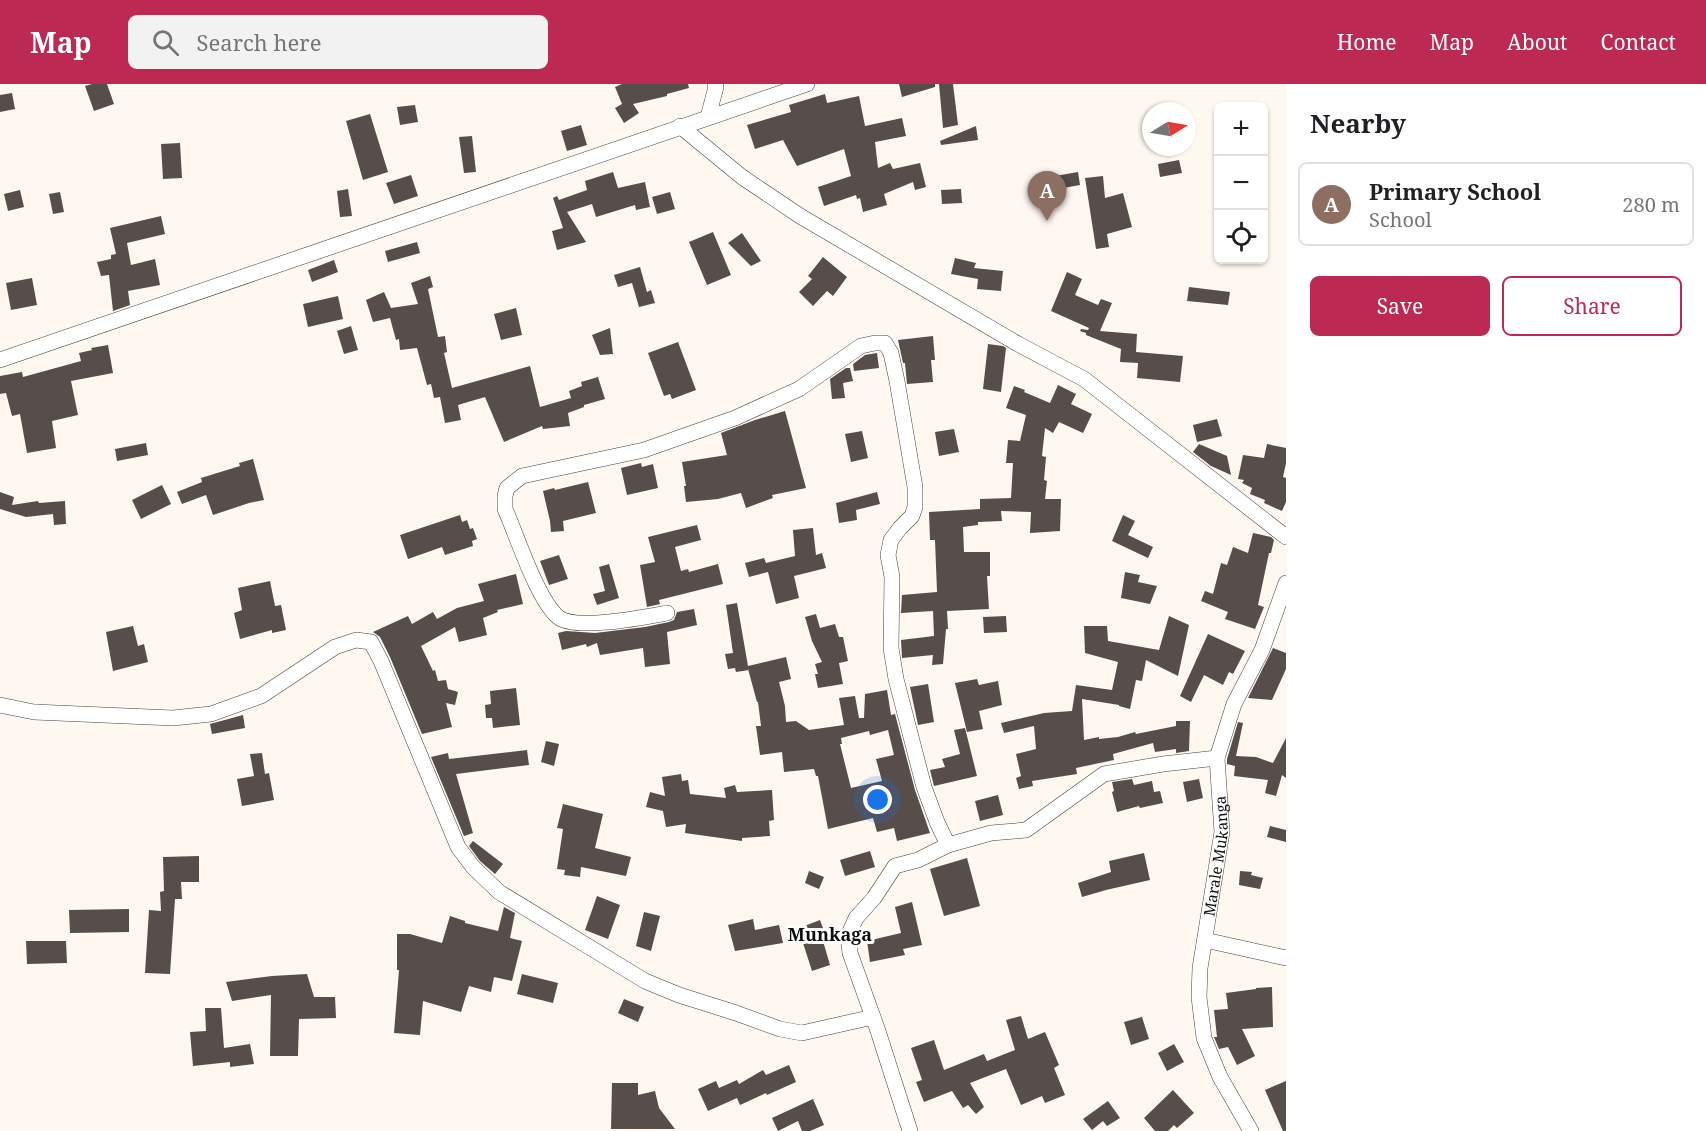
<!DOCTYPE html>
<html lang="en">
<head>
<meta charset="utf-8">
<style>
	:root { --surface:#fff; --page:#f2f2f2; --text:#202124; --muted:#757577; --line:#e0e0e0; --accent:#bc2953 }
	body { margin:0; font-family:"Noto Serif",serif; background:var(--page); color:var(--text) }
	.controls { position:absolute; right:18px; top:18px; display:grid; overflow:hidden; border-radius:9px; box-shadow:0 2px 4px #0004 }
	.controls button { width:54px; height:54px; display:grid; place-items:center; padding:0; border:0; border-bottom:2px solid var(--line); background:var(--surface); color:var(--text); font:30px sans-serif }
	.compass { position:absolute; left:1142px; top:18px; width:54px; height:54px; border-radius:50%; background:var(--surface); box-shadow:0 2px 4px #0004; rotate:79deg }
	.you { position:absolute; left:878px; top:716px; width:21px; height:21px; margin:-15px; border:4px solid #fff; border-radius:50%; background:#1a73e8; box-shadow:0 0 0 9px #1a73e833 }
	.badge { display:grid; place-items:center; width:39px; height:39px; border-radius:50%; background:var(--accent); color:#fff; font-size:20px; font-weight:700 }
	.pin { position:absolute; translate:-50% -50px; filter:drop-shadow(0 2px 3px #0008) }
	.pin::after { content:''; position:absolute; top:32px; width:21px; height:18px; background:inherit; clip-path:polygon(0 0,100% 0,50% 100%) }
	.list { margin:0; padding:0; list-style:none }
	h2 { display:flex; justify-content:space-between; align-items:center; height:78px; margin:0; padding:0 24px; font-size:26px }
	h2 small { font-size:20px; font-weight:400; color:var(--muted) }
	.list li { display:grid; grid-template-columns:39px 1fr auto; gap:18px; align-items:center; box-sizing:border-box; height:84px; margin:0 12px 12px; padding:0 12px; border:2px solid var(--line); border-radius:9px }
	.list b { display:block; font-size:22px; white-space:nowrap }
	.list p { margin:0; font-size:20px; white-space:nowrap; color:var(--muted) }
	.list em { font-size:20px; font-style:normal; color:var(--muted) }
	.actions { display:flex; gap:12px; padding:18px 24px }
	.actions a { flex:1; padding:14px 0; border:2px solid var(--accent); border-radius:9px; text-align:center; font-size:21px; color:var(--accent) }
	.actions .main { background:var(--accent); color:#fff }
	.icon { flex:none; width:33px; height:33px; fill:none; stroke:currentColor; stroke-width:2; stroke-linecap:round; stroke-linejoin:round }
	.map { position:relative; flex:none; width:1286px; height:1047px; overflow:hidden }
	header { display:flex; align-items:center; gap:36px; box-sizing:border-box; height:84px; padding:0 30px; background:var(--accent); color:#fff }
	header strong { font-size:28px }
	nav { display:flex; gap:33px; margin-inline-start:auto; font-size:21px }
	.search { width:420px; height:54px; background:var(--page); display:flex; align-items:center; gap:15px; box-sizing:border-box; padding:0 21px; border-radius:9px; color:var(--muted); font-size:22px }
	main { display:flex }
	aside { flex:1; background:var(--surface) }
	.map>svg:first-child { display:block }
</style>
</head>
<body>
<header>
<strong>Map</strong>
<div class="search"><svg class="icon" aria-label="search" viewBox="0 0 24 24"><circle cx="10" cy="10" r="6"/><path d="M15 15l6 6"/></svg>Search here</div>
<nav><a>Home</a><a>Map</a><a>About</a><a>Contact</a></nav>
</header>
<main>
<div class="map">
<svg width="1286" height="1047" viewBox="0 0 1286 1047">
	<rect width="100%" height="100%" fill="#fff8f0"/>
	<path fill="#574d4b" fill-rule="evenodd" d="M 92,0 L 107,0 L 114,20 L 94,27 L 85,2 Z
		M 622,0 L 688,0 L 689,4 L 667,10 L 667,12 L 633,20 L 639,29 L 624,39 L 615,24 L 622,20 L 615,3 Z
		M 899,0 L 935,0 L 935,3 L 902,13 Z
		M 939,0 L 953,0 L 958,41 L 943,44 Z
		M 12,9 L 15,25 L 0,28 L 0,11 Z
		M 825,10 L 827,19 L 859,12 L 865,42 L 902,34 L 906,52 L 875,58 L 878,84 L 890,79 L 893,85 L 920,79 L 926,103 L 915,106 L 913,98 L 884,110 L 887,121 L 863,128 L 860,114 L 857,115 L 856,111 L 824,122 L 818,103 L 851,92 L 844,65 L 797,82 L 783,56 L 755,65 L 747,41 L 791,28 L 789,21 Z
		M 415,21 L 418,38 L 400,41 L 397,23 Z
		M 370,30 L 388,88 L 363,96 L 346,37 Z
		M 581,41 L 587,61 L 567,67 L 561,47 Z
		M 976,42 L 978,56 L 941,61 L 940,57 Z
		M 472,52 L 476,88 L 464,89 L 459,53 Z
		M 180,59 L 182,94 L 163,95 L 161,60 Z
		M 1179,76 L 1182,89 L 1160,93 L 1158,80 Z
		M 613,88 L 618,104 L 645,98 L 650,123 L 636,126 L 635,121 L 596,133 L 592,120 L 567,128 L 586,158 L 557,166 L 552,147 L 563,144 L 553,114 L 557,112 L 559,116 L 587,106 L 585,97 Z
		M 1078,88 L 1080,101 L 1041,108 L 1038,95 Z
		M 411,91 L 418,112 L 394,120 L 386,99 Z
		M 1103,92 L 1105,114 L 1123,109 L 1132,143 L 1107,150 L 1109,163 L 1096,165 L 1085,94 Z
		M 348,105 L 352,132 L 340,133 L 337,107 Z
		M 961,105 L 962,119 L 942,120 L 941,106 Z
		M 20,106 L 24,123 L 8,127 L 4,110 Z
		M 60,108 L 64,128 L 53,130 L 49,110 Z
		M 670,108 L 675,125 L 657,130 L 652,113 Z
		M 161,132 L 165,150 L 127,159 L 131,181 L 155,175 L 160,201 L 128,207 L 130,221 L 113,227 L 109,191 L 101,192 L 97,178 L 111,175 L 111,171 L 116,170 L 110,144 Z
		M 713,148 L 731,191 L 707,201 L 689,158 Z
		M 742,149 L 761,177 L 751,182 L 728,159 Z
		M 417,158 L 420,169 L 388,178 L 385,167 Z
		M 823,173 L 847,193 L 833,212 L 827,207 L 813,222 L 799,208 L 812,195 L 808,192 Z
		M 955,174 L 976,179 L 974,184 L 1003,187 L 1001,207 L 977,205 L 978,195 L 951,190 Z
		M 334,176 L 338,188 L 312,198 L 308,186 Z
		M 640,183 L 647,208 L 651,206 L 655,219 L 639,223 L 632,199 L 618,203 L 614,191 Z
		M 1067,188 L 1082,195 L 1075,211 L 1098,221 L 1101,215 L 1112,219 L 1100,247 L 1137,250 L 1136,268 L 1183,272 L 1180,298 L 1137,294 L 1138,279 L 1120,278 L 1121,265 L 1086,251 L 1086,249 L 1080,247 L 1081,245 L 1088,246 L 1089,244 L 1051,227 Z
		M 430,192 L 433,203 L 428,205 L 438,253 L 445,252 L 447,268 L 444,269 L 452,304 L 530,282 L 540,323 L 571,314 L 569,307 L 582,302 L 581,298 L 598,293 L 605,315 L 584,321 L 584,323 L 568,329 L 570,342 L 543,345 L 542,342 L 504,358 L 485,313 L 458,321 L 461,336 L 445,339 L 440,313 L 434,314 L 431,300 L 427,301 L 417,264 L 400,266 L 399,255 L 396,256 L 390,234 L 373,238 L 366,216 L 384,208 L 391,224 L 418,220 L 411,199 Z
		M 32,194 L 37,221 L 11,226 L 6,199 Z
		M 1189,203 L 1230,208 L 1228,221 L 1187,217 Z
		M 338,212 L 343,235 L 308,243 L 303,220 Z
		M 516,224 L 522,251 L 501,256 L 494,230 Z
		M 351,242 L 358,266 L 344,270 L 337,247 Z
		M 610,244 L 613,270 L 600,271 L 592,251 Z
		M 933,252 L 935,276 L 931,276 L 933,298 L 907,300 L 905,279 L 903,279 L 898,256 Z
		M 678,258 L 696,306 L 672,315 L 670,310 L 664,312 L 648,269 Z
		M 988,260 L 1003,262 L 1006,264 L 1001,308 L 983,305 Z
		M 108,261 L 113,289 L 71,297 L 78,331 L 52,337 L 56,364 L 27,369 L 20,330 L 12,332 L 6,309 L 0,310 L 0,292 L 22,288 L 23,293 L 81,277 L 79,269 L 92,266 L 91,264 Z
		M 877,269 L 879,284 L 854,287 L 853,280 L 865,271 Z
		M 846,284 L 850,284 L 853,297 L 843,299 L 845,314 L 832,315 L 830,295 Z
		M 1058,301 L 1076,310 L 1071,320 L 1092,330 L 1083,349 L 1059,338 L 1053,349 L 1045,344 L 1042,372 L 1046,373 L 1044,396 L 1047,397 L 1045,415 L 1061,415 L 1060,447 L 1030,449 L 1031,428 L 1001,427 L 1002,437 L 978,438 L 978,441 L 963,443 L 964,468 L 990,468 L 990,492 L 987,492 L 989,525 L 947,527 L 948,545 L 946,545 L 943,580 L 932,581 L 933,571 L 902,574 L 901,556 L 934,552 L 933,527 L 901,529 L 902,511 L 937,508 L 935,456 L 930,456 L 929,428 L 980,425 L 980,415 L 1011,414 L 1013,379 L 1006,379 L 1008,356 L 1020,357 L 1026,331 L 1006,324 L 1014,302 L 1025,306 L 1024,308 L 1050,319 Z
		M 785,327 L 806,404 L 772,411 L 773,414 L 746,424 L 741,409 L 718,415 L 686,418 L 684,402 L 686,402 L 682,378 L 727,371 L 721,349 L 755,336 Z
		M 1217,335 L 1222,352 L 1197,358 L 1193,341 Z
		M 954,345 L 959,368 L 939,372 L 935,348 Z
		M 862,347 L 868,374 L 851,378 L 845,350 Z
		M 146,359 L 148,371 L 117,377 L 115,365 Z
		M 1199,360 L 1227,372 L 1231,391 L 1211,382 L 1193,368 Z
		M 1267,360 L 1286,364 L 1286,379 L 1283,393 L 1286,394 L 1286,418 L 1282,427 L 1264,419 L 1265,416 L 1250,410 L 1252,404 L 1242,399 L 1244,396 L 1238,395 L 1243,371 L 1264,374 Z
		M 253,375 L 264,416 L 249,419 L 213,431 L 206,411 L 182,420 L 177,408 L 202,398 L 201,394 L 240,382 L 239,379 Z
		M 641,379 L 642,383 L 653,380 L 658,404 L 627,411 L 621,384 Z
		M 588,398 L 596,429 L 563,437 L 564,447 L 551,448 L 550,437 L 543,407 L 554,404 L 555,406 Z
		M 162,401 L 171,420 L 141,435 L 132,416 Z
		M 0,408 L 14,413 L 12,421 L 38,417 L 39,419 L 65,417 L 66,440 L 54,441 L 53,430 L 26,433 L 0,425 Z
		M 877,408 L 880,420 L 856,426 L 857,436 L 839,439 L 836,419 Z
		M 460,431 L 462,438 L 467,436 L 470,445 L 473,444 L 477,455 L 472,457 L 473,462 L 445,471 L 442,463 L 408,475 L 400,451 Z
		M 1123,431 L 1135,437 L 1128,451 L 1153,463 L 1148,474 L 1112,457 Z
		M 697,441 L 701,456 L 675,463 L 681,487 L 688,485 L 689,488 L 718,480 L 723,500 L 659,516 L 660,520 L 647,523 L 640,481 L 655,478 L 648,453 Z
		M 813,444 L 816,471 L 822,469 L 826,484 L 794,492 L 799,514 L 776,520 L 768,488 L 749,493 L 745,479 L 764,474 L 766,479 L 795,472 L 793,446 Z
		M 1253,449 L 1271,453 L 1274,456 L 1271,469 L 1269,469 L 1258,521 L 1264,523 L 1255,545 L 1225,535 L 1228,528 L 1201,517 L 1205,507 L 1213,510 L 1221,479 L 1227,481 L 1233,463 L 1248,469 Z
		M 559,471 L 568,495 L 549,501 L 540,477 Z
		M 609,480 L 619,514 L 597,521 L 593,510 L 605,507 L 599,483 Z
		M 1125,488 L 1140,491 L 1138,498 L 1157,502 L 1150,520 L 1121,514 Z
		M 516,490 L 523,520 L 497,526 L 498,528 L 483,534 L 487,551 L 459,558 L 455,543 L 421,562 L 433,587 L 435,586 L 438,597 L 446,596 L 448,605 L 458,608 L 455,621 L 446,619 L 452,643 L 422,650 L 390,573 L 380,553 L 373,548 L 408,532 L 412,540 L 433,528 L 437,535 L 457,524 L 484,517 L 478,500 Z
		M 270,497 L 275,522 L 281,521 L 286,546 L 272,549 L 272,546 L 240,555 L 234,529 L 242,526 L 238,504 Z
		M 737,519 L 748,582 L 786,573 L 791,595 L 779,598 L 785,622 L 786,638 L 796,637 L 809,646 L 844,641 L 839,614 L 855,612 L 859,634 L 864,634 L 865,610 L 887,606 L 891,631 L 895,630 L 915,706 L 930,749 L 897,757 L 894,744 L 877,748 L 873,734 L 828,745 L 818,692 L 816,692 L 814,685 L 784,688 L 782,668 L 760,671 L 756,642 L 761,642 L 758,618 L 757,618 L 748,585 L 749,586 L 736,588 L 735,584 L 728,585 L 725,570 L 733,569 L 726,521 ZM 888,646 L 894,671 L 876,675 L 882,697 L 851,704 L 840,660 L 842,660 L 841,654 L 869,647 L 870,651 Z
		M 694,525 L 697,541 L 667,548 L 670,580 L 645,583 L 643,564 L 600,571 L 597,559 L 587,563 L 586,560 L 562,566 L 558,549 L 566,547 L 595,549 L 645,543 L 669,538 L 674,536 L 677,528 Z
		M 816,530 L 820,544 L 835,540 L 839,553 L 843,553 L 848,577 L 839,579 L 843,600 L 818,604 L 815,590 L 818,590 L 815,580 L 822,578 L 812,557 L 805,533 Z
		M 1006,532 L 1007,548 L 984,549 L 983,533 Z
		M 1169,532 L 1189,541 L 1178,592 L 1146,576 L 1142,597 L 1136,596 L 1130,625 L 1119,622 L 1119,621 L 1082,615 L 1084,656 L 1099,653 L 1099,655 L 1118,653 L 1135,648 L 1136,650 L 1176,642 L 1176,637 L 1190,637 L 1189,667 L 1176,669 L 1176,665 L 1155,668 L 1153,659 L 1113,670 L 1114,676 L 1076,684 L 1077,690 L 1032,697 L 1033,702 L 1019,705 L 1016,694 L 1021,692 L 1016,670 L 1036,665 L 1034,642 L 1004,649 L 1001,639 L 1044,629 L 1072,627 L 1076,601 L 1112,606 L 1118,578 L 1085,569 L 1084,542 L 1107,542 L 1108,557 L 1159,566 Z
		M 133,542 L 138,562 L 144,560 L 148,578 L 113,587 L 106,548 Z
		M 1208,550 L 1245,567 L 1233,590 L 1229,588 L 1223,601 L 1204,591 L 1191,618 L 1180,612 Z
		M 1273,564 L 1286,569 L 1286,585 L 1272,616 L 1248,614 Z
		M 977,595 L 979,601 L 998,597 L 1002,621 L 979,627 L 983,645 L 967,648 L 955,599 Z
		M 928,600 L 934,638 L 918,641 L 910,603 Z
		M 516,604 L 520,641 L 493,644 L 492,634 L 486,634 L 485,621 L 491,620 L 490,607 Z
		M 243,631 L 245,644 L 212,650 L 210,640 Z
		M 1238,638 L 1243,639 L 1236,672 L 1256,673 L 1273,679 L 1286,654 L 1286,694 L 1282,691 L 1276,712 L 1265,709 L 1268,696 L 1234,692 L 1235,682 L 1227,680 L 1227,675 Z
		M 965,644 L 977,692 L 934,702 L 930,686 L 945,683 L 942,675 L 960,670 L 954,646 Z
		M 546,657 L 559,660 L 554,682 L 541,678 Z
		M 527,666 L 529,681 L 456,690 L 473,749 L 464,752 L 431,673 L 448,669 L 449,675 Z
		M 262,669 L 265,690 L 269,689 L 274,716 L 242,722 L 237,695 L 254,692 L 250,670 Z
		M 681,690 L 682,697 L 688,696 L 690,710 L 726,714 L 724,704 L 735,701 L 737,708 L 772,706 L 774,736 L 769,737 L 770,752 L 742,754 L 742,757 L 685,749 L 686,740 L 666,743 L 663,727 L 646,723 L 650,708 L 665,712 L 662,693 Z
		M 1132,695 L 1134,701 L 1152,697 L 1154,708 L 1160,707 L 1163,719 L 1140,724 L 1139,722 L 1117,728 L 1112,708 L 1114,707 L 1112,698 Z
		M 1199,695 L 1203,714 L 1187,718 L 1183,698 Z
		M 998,711 L 1003,731 L 980,737 L 975,717 Z
		M 563,720 L 603,730 L 595,764 L 631,773 L 626,792 L 581,783 L 580,793 L 564,791 L 565,786 L 557,785 L 563,745 L 557,744 Z
		M 1270,742 L 1286,746 L 1286,758 L 1267,753 Z
		M 473,757 L 503,780 L 495,790 L 480,777 L 469,762 Z
		M 870,767 L 875,783 L 845,792 L 840,776 Z
		M 1144,769 L 1150,796 L 1106,806 L 1082,813 L 1078,799 L 1111,788 L 1109,777 Z
		M 199,772 L 199,798 L 181,798 L 182,815 L 175,815 L 170,890 L 145,889 L 149,826 L 161,827 L 160,808 L 164,807 L 163,773 Z
		M 967,774 L 980,822 L 944,832 L 930,785 Z
		M 809,787 L 824,793 L 819,805 L 805,799 Z
		M 1240,787 L 1252,788 L 1251,791 L 1263,794 L 1260,805 L 1239,801 Z
		M 597,812 L 620,821 L 608,855 L 585,846 Z
		M 912,818 L 922,861 L 903,865 L 905,871 L 870,878 L 867,857 L 901,849 L 895,823 Z
		M 504,823 L 515,829 L 510,854 L 522,857 L 512,897 L 494,893 L 491,908 L 469,902 L 461,928 L 423,917 L 420,951 L 394,949 L 399,886 L 397,886 L 397,850 L 410,850 L 442,859 L 450,832 L 465,837 L 465,839 L 498,847 Z
		M 129,825 L 129,848 L 70,849 L 69,826 Z
		M 644,828 L 660,832 L 651,867 L 636,862 Z
		M 753,835 L 755,846 L 779,841 L 783,859 L 735,867 L 728,841 Z
		M 820,836 L 827,855 L 823,857 L 830,881 L 812,887 L 803,859 L 808,858 L 802,843 Z
		M 26,857 L 66,857 L 67,879 L 27,880 Z
		M 307,890 L 314,913 L 335,913 L 336,934 L 299,935 L 298,972 L 270,972 L 271,911 L 232,917 L 226,898 L 272,892 Z
		M 522,890 L 558,899 L 553,919 L 517,910 Z
		M 1272,903 L 1273,943 L 1242,945 L 1255,972 L 1237,981 L 1228,963 L 1219,965 L 1214,953 L 1217,953 L 1214,926 L 1228,925 L 1226,909 L 1256,905 L 1256,904 Z
		M 624,915 L 644,923 L 638,938 L 618,929 Z
		M 205,924 L 221,924 L 224,964 L 250,960 L 254,980 L 230,983 L 230,978 L 193,982 L 190,948 L 206,947 Z
		M 1021,932 L 1028,955 L 1045,948 L 1059,981 L 1054,984 L 1065,1011 L 1045,1019 L 1042,1012 L 1021,1021 L 1006,985 L 970,999 L 984,1023 L 976,1030 L 968,1021 L 963,1024 L 952,1007 L 924,1018 L 916,998 L 922,996 L 911,964 L 934,956 L 944,986 L 984,970 L 987,977 L 1015,966 L 1006,936 Z
		M 1142,933 L 1149,955 L 1131,961 L 1124,938 Z
		M 1174,960 L 1184,978 L 1167,987 L 1158,969 Z
		M 789,981 L 796,998 L 767,1011 L 766,1009 L 740,1021 L 737,1014 L 708,1027 L 698,1005 L 716,997 L 719,1004 L 737,996 L 739,1000 L 763,986 L 766,991 Z
		M 1286,997 L 1286,1047 L 1283,1047 L 1265,1006 Z
		M 612,999 L 638,999 L 638,1011 L 655,1007 L 659,1024 L 675,1045 L 611,1045 Z
		M 1173,1006 L 1194,1029 L 1177,1044 L 1174,1041 L 1168,1047 L 1155,1047 L 1144,1034 Z
		M 813,1015 L 824,1041 L 810,1047 L 802,1047 L 798,1037 L 778,1047 L 772,1034 Z
		M 1108,1017 L 1120,1034 L 1107,1042 L 1103,1037 L 1092,1046 L 1083,1035 Z"/>
	<g fill="none" stroke-linecap="round" stroke-linejoin="round">
		<defs>
			<g id="minor">
				<path d="M 708,33 L 716,3 L 715,0"/>
				<path d="M 680,42 L 742,93 L 800,132 L 1018,260 L 1084,295 L 1286,453"/>
				<path d="M 0,276 L 807,0"/>
				<path d="M 667,529 C 645,533 575,547 558,533 C 537,515 517,452 505,425 L 505,412 L 507,404 L 522,392 L 644,366 L 735,334 L 799,305 L 861,262 L 875,259 L 885,259 L 891,269 L 897,297 L 915,403 L 915,423 L 912,432 L 900,444 L 891,456 L 888,471 L 892,493 L 891,564 L 896,595 L 924,703 L 937,738 L 948,761"/>
				<path d="M 0,621 L 34,628 L 173,634 L 211,630 L 261,612 L 335,563 L 356,556 L 371,558 L 381,577 L 458,763 L 473,783 L 499,808 L 645,897 L 679,911 L 736,929 L 780,945 L 802,949 L 873,933"/>
				<path d="M 1205,856 L 1286,874"/>
				<path d="M 910,1047 L 878,947 L 850,869 L 848,852 L 856,834 L 874,814 L 895,782 L 918,776 L 948,761 L 991,749 L 1026,746 L 1104,690 L 1163,680 L 1217,674"/>
				<path id="s1" d="M 1251,1047 L 1220,993 L 1204,954 L 1199,913 L 1200,884 L 1222,748 L 1217,674 L 1234,620 L 1262,566 L 1286,499"/>
			</g>
		</defs>
		<use href="#minor" stroke="#414141" stroke-width="16"/>
		<use href="#minor" stroke="#fff" stroke-width="15"/>
	</g>
	<g text-anchor="middle" dominant-baseline="central" stroke-width="6" stroke-linejoin="round" paint-order="stroke">
		<g font-size="15" fill="#0e0e0e" stroke="#fff">
			<text stroke="none"><textPath href="#s1" startOffset="288">Marale Mukanga</textPath></text>
		</g>
		<g font-size="18" font-weight="bold" fill="#0e0e0e" stroke="#fff">
			<text x="830" y="850">Munkaga</text>
		</g>
	</g>
</svg>
<div class="controls">
<button>+</button>
<button>−</button>
<button><svg class="icon" aria-label="locate" viewBox="0 0 24 24"><circle cx="12" cy="12" r="6"/><path d="M12 2v4M12 18v4M2 12h4M18 12h4"/></svg></button>
</div>
<svg class="compass" viewBox="-18 -18 36 36"><path d="M0-13l5 13h-10z" fill="#e53935"/><path d="M0 13l5-13h-10z" fill="#757577"/></svg>
<div class="you"></div>
<div class="pin badge" style="left:1047px;top:137px;background:#8d6e63">A</div>
</div>
<aside>
<h2>Nearby<small></small></h2>
<ul class="list">
<li><span class="badge" style="background:#8d6e63">A</span><div><b>Primary School</b><p>School</p></div><em>280 m</em></li>
</ul>
<div class="actions"><a class="main">Save</a><a>Share</a></div>
</aside>
</main>
</body>
</html>
